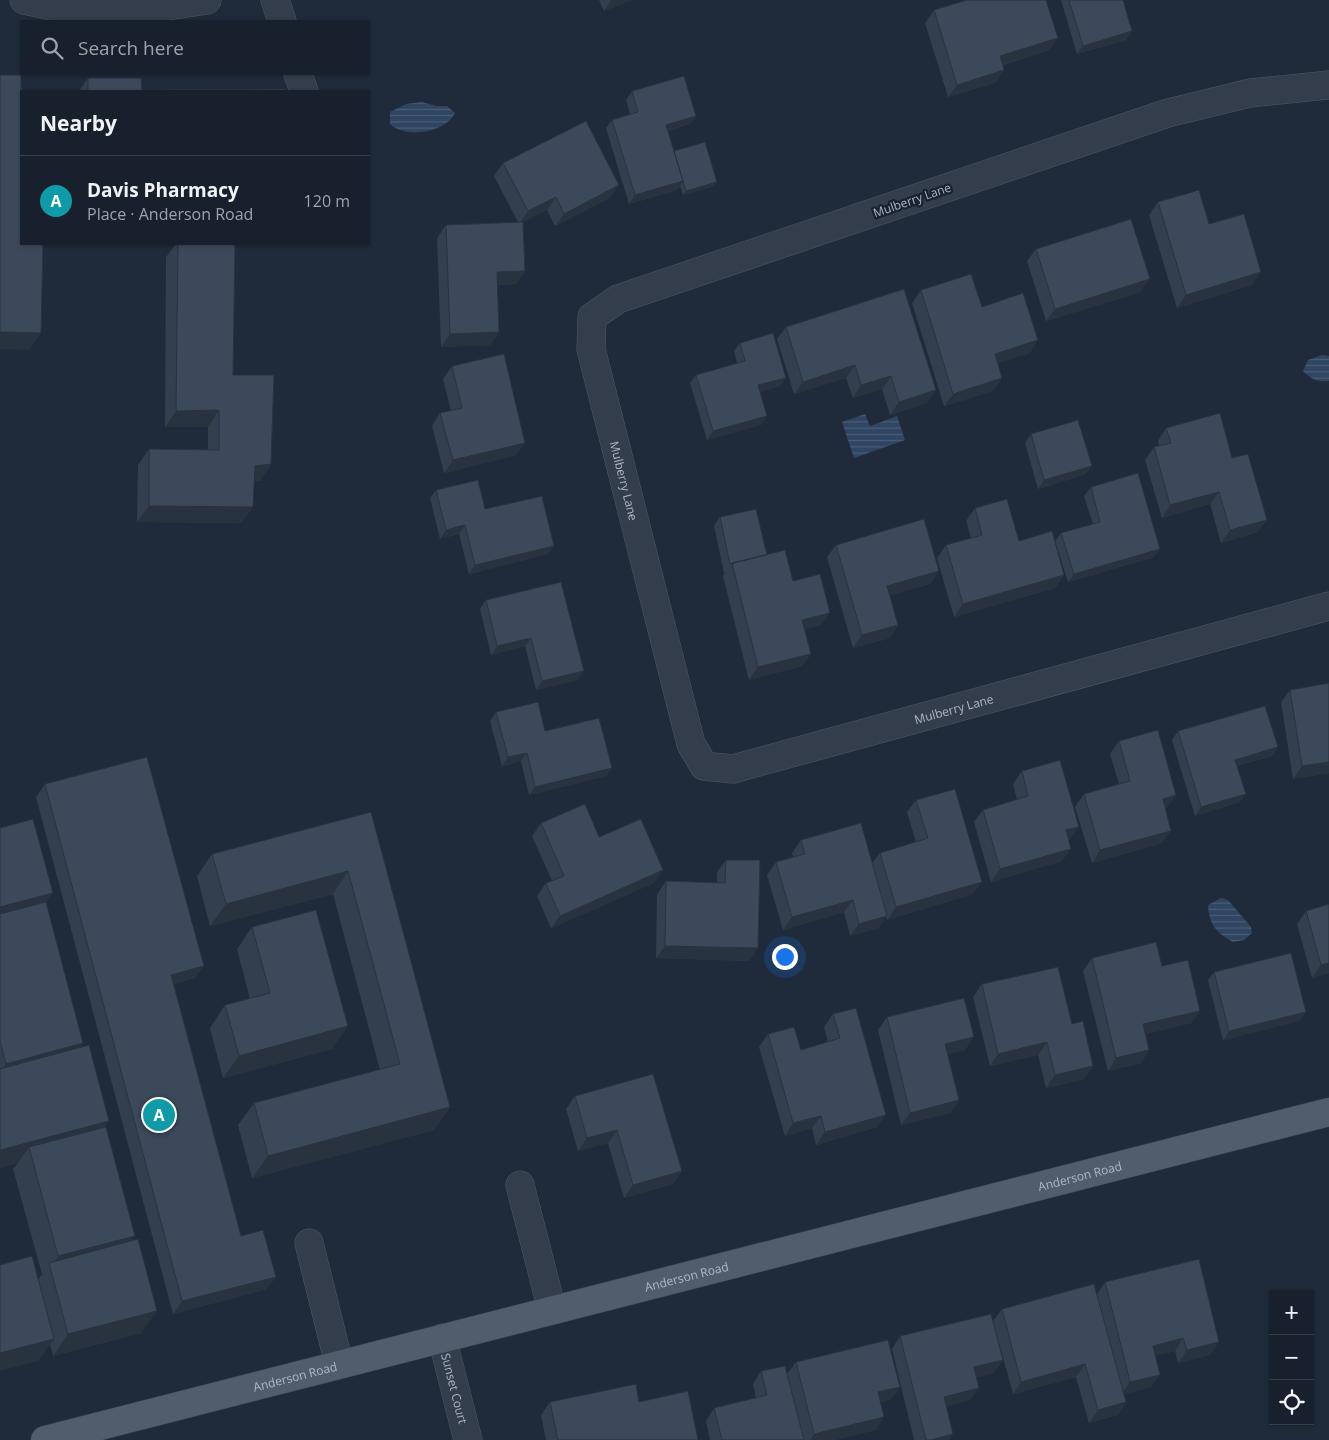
<!DOCTYPE html>
<html lang="en">
<head>
<meta charset="utf-8">
<style>
	:root { --surface:#17202c; --page:#202834; --text:#f1f3f6; --muted:#9ea3a9; --line:#363e48; --accent:#0b8043 }
	body { margin:0; font-family:"Open Sans",sans-serif; background:var(--page); color:var(--text) }
	.controls { position:absolute; right:15px; bottom:15px; display:grid; overflow:hidden; border-radius:0px; box-shadow:0 1px 4px #0004 }
	.controls button { width:45px; height:45px; display:grid; place-items:center; padding:0; border:0; border-bottom:1px solid var(--line); background:var(--surface); color:var(--text); font:25px sans-serif }
	.you { position:absolute; left:784px; top:956px; width:18px; height:18px; margin:-12px; border:4px solid #fff; border-radius:50%; background:#1a73e8; box-shadow:0 0 0 8px #1a73e833 }
	.badge { display:grid; place-items:center; width:32px; height:32px; border-radius:50%; background:var(--accent); color:#fff; font-size:16px; font-weight:700 }
	.pin { position:absolute; translate:-50% -50%; border:2px solid #fff; box-shadow:0 1px 5px #0006 }
	.list { margin:0; padding:0; list-style:none }
	h2 { display:flex; justify-content:space-between; align-items:center; height:65px; margin:0; padding:0 20px; font-size:21px }
	h2 small { font-size:16px; font-weight:400; color:var(--muted) }
	.list li { display:grid; grid-template-columns:32px 1fr auto; gap:15px; align-items:center; box-sizing:border-box; height:90px; padding:0 20px; border-top:1px solid var(--line) }
	.list b { display:block; font-size:19px; white-space:nowrap }
	.list p { margin:0; font-size:16px; white-space:nowrap; color:var(--muted) }
	.list em { font-size:16px; font-style:normal; color:var(--muted) }
	.icon { flex:none; width:28px; height:28px; fill:none; stroke:currentColor; stroke-width:2; stroke-linecap:round; stroke-linejoin:round }
	.map { position:relative; flex:none; width:1329px; height:1440px; overflow:hidden }
	.search { position:absolute; background:var(--surface); box-shadow:0 1px 4px #0004; left:20px; top:20px; width:350px; height:55px; display:flex; align-items:center; gap:12px; box-sizing:border-box; padding:0 18px; border-radius:0px; color:var(--muted); font-size:19px }
	.panel { position:absolute; background:var(--surface); box-shadow:0 1px 4px #0004; left:20px; top:90px; width:350px; height:155px; border-radius:0px }
	.map>svg:first-child { display:block }
</style>
</head>
<body>
<div class="map">
<svg width="1329" height="1440" viewBox="0 0 1329 1440">
	<defs>
		<pattern id="water-rules" width="6" height="5" patternUnits="userSpaceOnUse" patternTransform="scale(1.25)"><rect width="6" height="5" fill="#2f4562"/><path d="M0 2.5h6" fill="none" stroke="#4b5e77"/></pattern>
	</defs>
	<rect width="100%" height="100%" fill="#1f2b3b"/>
	<path fill="url(#water-rules)" d="M 422,102 L 436,106 L 447,106 L 455,113 C 445,133 406,139 390,124 L 390,112 L 406,104 Z
		M 1322,355 L 1329,356 L 1329,381 C 1317,382 1312,380 1303,371 L 1308,360 Z
		M 865,414 L 870,426 L 897,416 L 905,440 L 854,458 L 842,422 Z
		M 1221,898 L 1228,900 L 1251,927 L 1252,933 L 1244,940 L 1233,942 C 1216,933 1209,924 1208,905 Z"/>
	<g fill="none" stroke-linecap="round" stroke-linejoin="round">
		<defs>
			<g id="minor">
				<path d="M 24,0 L 75,11 L 155,8 L 207,0"/>
				<path d="M 275,0 L 282,21"/>
				<path d="M 298,74 L 304,91"/>
				<path id="s1" d="M 1329,85 L 1250,93 L 1168,113 L 618,299 L 592,317 L 591,349 L 691,744 L 704,766 L 733,769 L 1329,606"/>
				<path d="M 520,1185 L 552,1310"/>
				<path d="M 309,1243 L 339,1364"/>
				<path id="s2" d="M 442,1338 L 468,1440"/>
			</g>
			<g id="major">
				<path id="s3" d="M 45,1440 L 1329,1112"/>
			</g>
		</defs>
		<use href="#minor" stroke="#4e5866" stroke-width="29"/>
		<use href="#major" stroke="#3d4655" stroke-width="29"/>
		<use href="#minor" stroke="#333d4b" stroke-width="28"/>
		<use href="#major" stroke="#515c6c" stroke-width="28"/>
	</g>
	<path fill="#333f4e" d="M 599,0 L 631,0 L 604,11 Z
		M 1061,0 L 1123,0 L 1126,40 L 1077,54 Z
		M 934,10 L 1049,50 L 1003,65 L 1004,70 L 995,83 L 948,97 L 925,23 Z
		M 88,78 L 142,90 L 285,91 L 79,91 Z
		M 632,91 L 696,116 L 690,124 L 668,131 L 674,151 L 714,186 L 683,195 L 680,186 L 677,190 L 629,204 L 606,128 L 612,120 L 630,114 L 626,100 Z
		M 503,163 L 610,198 L 555,226 L 547,210 L 522,222 L 525,271 L 516,284 L 497,285 L 499,332 L 490,345 L 441,347 L 437,238 L 446,225 L 518,222 L 494,176 Z
		M 1158,202 L 1261,272 L 1252,285 L 1177,308 L 1149,215 Z
		M 176,244 L 235,244 L 233,375 L 271,464 L 260,481 L 254,481 L 253,507 L 241,523 L 137,522 L 138,465 L 149,449 L 208,450 L 208,427 L 165,427 L 166,257 Z
		M 1036,249 L 1141,292 L 1046,321 L 1027,261 Z
		M 904,289 L 927,403 L 890,415 L 882,389 L 853,398 L 846,378 L 794,394 L 777,339 L 786,327 Z
		M 921,290 L 982,307 L 1030,353 L 997,363 L 1002,378 L 993,391 L 944,406 L 912,303 Z
		M 740,343 L 786,378 L 780,386 L 760,392 L 767,416 L 761,425 L 707,440 L 690,383 L 696,375 L 737,363 L 734,351 Z
		M 452,366 L 516,455 L 444,473 L 432,426 L 440,413 L 451,411 L 443,379 Z
		M 1166,428 L 1232,458 L 1258,532 L 1221,543 L 1210,504 L 1162,518 L 1145,460 L 1154,447 L 1159,446 L 1158,441 Z
		M 1031,434 L 1086,474 L 1038,489 L 1025,443 Z
		M 1091,487 L 1154,557 L 1068,582 L 1055,541 L 1061,533 L 1093,524 L 1084,496 Z
		M 436,490 L 485,509 L 548,554 L 469,574 L 459,534 L 440,539 L 430,498 Z
		M 975,508 L 1019,541 L 1064,575 L 1055,588 L 954,617 L 937,558 L 946,545 L 971,538 L 966,521 Z
		M 720,517 L 767,555 L 793,581 L 821,625 L 805,629 L 811,654 L 802,666 L 749,680 L 723,576 L 725,572 L 724,573 L 714,526 Z
		M 836,545 L 939,571 L 930,584 L 890,595 L 898,625 L 890,638 L 853,648 L 827,557 Z
		M 561,582 L 578,680 L 536,690 L 525,646 L 491,655 L 480,609 L 486,600 Z
		M 1290,690 L 1329,773 L 1293,779 L 1281,702 Z
		M 496,712 L 545,731 L 612,768 L 606,776 L 529,795 L 521,761 L 502,766 L 490,721 Z
		M 1178,731 L 1278,747 L 1272,756 L 1237,766 L 1240,802 L 1195,816 L 1172,740 Z
		M 1119,741 L 1176,795 L 1167,807 L 1165,808 L 1162,843 L 1092,863 L 1075,807 L 1084,794 L 1119,784 L 1110,754 Z
		M 1022,771 L 1070,839 L 1068,840 L 1062,861 L 991,882 L 974,822 L 983,810 L 1017,800 L 1013,784 Z
		M 45,784 L 195,978 L 174,984 L 241,1236 L 267,1289 L 173,1314 L 36,797 Z
		M 916,800 L 973,894 L 887,920 L 886,917 L 878,928 L 850,936 L 844,912 L 783,930 L 767,875 L 776,862 L 793,857 L 792,853 L 801,840 L 872,863 L 880,853 L 916,842 L 907,812 Z
		M 371,812 L 450,1107 L 434,1130 L 252,1178 L 238,1125 L 254,1103 L 380,1070 L 333,894 L 210,926 L 197,876 L 212,854 Z
		M 541,823 L 599,837 L 663,870 L 654,883 L 551,928 L 537,896 L 546,883 L 552,881 L 532,836 Z
		M 0,828 L 46,903 L 83,1043 L 80,1048 L 105,1127 L 132,1241 L 141,1333 L 53,1356 L 50,1344 L 38,1361 L 38,1280 L 42,1274 L 13,1169 L 18,1163 L 0,1168 Z
		M 726,860 L 758,948 L 749,961 L 656,958 L 657,894 L 666,881 L 717,883 L 717,872 Z
		M 1306,911 L 1329,973 L 1312,978 L 1297,924 Z
		M 252,927 L 332,1049 L 223,1078 L 210,1028 L 225,1005 L 250,999 L 237,949 Z
		M 1092,958 L 1162,966 L 1200,1011 L 1191,1023 L 1146,1034 L 1149,1050 L 1141,1063 L 1108,1071 L 1083,971 Z
		M 1214,972 L 1306,1012 L 1299,1021 L 1223,1040 L 1208,980 Z
		M 982,984 L 1072,1024 L 1093,1066 L 1084,1079 L 1046,1088 L 1038,1055 L 990,1066 L 973,997 Z
		M 833,1014 L 877,1127 L 816,1145 L 812,1128 L 785,1136 L 759,1047 L 768,1034 L 801,1050 L 828,1042 L 824,1027 Z
		M 887,1017 L 965,1050 L 948,1054 L 959,1100 L 950,1113 L 901,1125 L 878,1030 Z
		M 575,1096 L 682,1171 L 673,1184 L 624,1198 L 608,1143 L 578,1151 L 566,1109 Z
		M 1105,1282 L 1210,1355 L 1178,1363 L 1175,1351 L 1155,1355 L 1151,1387 L 1124,1394 L 1126,1402 L 1118,1415 L 1089,1423 L 1076,1377 L 1013,1394 L 996,1332 L 994,1373 L 977,1377 L 970,1400 L 946,1406 L 949,1440 L 914,1440 L 892,1349 L 900,1336 L 993,1321 L 1002,1309 L 1097,1294 Z
		M 796,1362 L 900,1387 L 891,1399 L 881,1402 L 876,1430 L 834,1440 L 710,1440 L 706,1421 L 714,1408 L 756,1398 L 753,1384 L 761,1371 L 787,1374 Z
		M 550,1402 L 639,1402 L 698,1440 L 546,1440 L 541,1415 Z"/>
	<path fill="#293340" d="M 611,0 L 631,0 L 604,11 Z
		M 1132,31 L 1126,40 L 1077,54 L 1083,46 Z
		M 1058,38 L 1049,50 L 991,68 L 1000,56 Z
		M 1004,70 L 995,83 L 948,97 L 957,85 Z
		M 696,116 L 690,124 L 660,133 L 666,125 Z
		M 683,181 L 677,190 L 629,204 L 635,195 Z
		M 717,182 L 714,186 L 683,195 L 686,191 Z
		M 619,185 L 610,198 L 555,226 L 564,214 Z
		M 556,197 L 547,210 L 519,224 L 528,211 Z
		M 525,271 L 516,284 L 488,285 L 497,272 Z
		M 1261,272 L 1252,285 L 1177,308 L 1186,295 Z
		M 1150,279 L 1141,292 L 1046,321 L 1055,309 Z
		M 0,332 L 41,333 L 29,350 L 0,349 Z
		M 499,332 L 490,345 L 441,347 L 450,334 Z
		M 1038,340 L 1030,353 L 986,367 L 995,354 Z
		M 855,365 L 846,378 L 794,394 L 803,382 Z
		M 891,376 L 882,389 L 853,398 L 861,385 Z
		M 786,378 L 780,386 L 752,394 L 758,385 Z
		M 1002,378 L 993,391 L 944,406 L 953,394 Z
		M 936,390 L 927,403 L 890,415 L 899,402 Z
		M 219,410 L 208,427 L 165,427 L 176,411 Z
		M 767,416 L 761,425 L 707,440 L 713,431 Z
		M 525,443 L 516,455 L 444,473 L 453,460 Z
		M 271,464 L 260,481 L 243,482 L 255,466 Z
		M 1092,466 L 1086,474 L 1038,489 L 1044,480 Z
		M 1219,492 L 1210,504 L 1162,518 L 1170,505 Z
		M 149,506 L 253,507 L 241,523 L 137,522 Z
		M 1267,520 L 1258,532 L 1221,543 L 1230,530 Z
		M 465,525 L 459,534 L 440,539 L 446,530 Z
		M 554,546 L 548,554 L 469,574 L 475,565 Z
		M 1160,549 L 1154,557 L 1068,582 L 1074,574 Z
		M 939,571 L 930,584 L 879,599 L 887,586 Z
		M 1064,575 L 1055,588 L 954,617 L 963,604 Z
		M 830,613 L 821,625 L 794,632 L 802,620 Z
		M 898,625 L 890,638 L 853,648 L 862,635 Z
		M 531,638 L 525,646 L 491,655 L 497,646 Z
		M 811,654 L 802,666 L 749,680 L 758,667 Z
		M 584,671 L 578,680 L 536,690 L 542,681 Z
		M 1278,747 L 1272,756 L 1229,768 L 1235,760 Z
		M 527,753 L 521,761 L 502,766 L 508,757 Z
		M 1329,762 L 1329,773 L 1293,779 L 1302,766 Z
		M 612,768 L 606,776 L 529,795 L 535,787 Z
		M 1246,794 L 1240,802 L 1195,816 L 1201,807 Z
		M 1176,795 L 1167,807 L 1154,811 L 1163,799 Z
		M 1079,827 L 1070,839 L 1057,843 L 1066,830 Z
		M 1171,831 L 1162,843 L 1092,863 L 1100,850 Z
		M 1071,849 L 1062,861 L 991,882 L 1000,869 Z
		M 663,870 L 654,883 L 551,928 L 560,916 Z
		M 348,871 L 333,894 L 210,926 L 226,904 Z
		M 982,882 L 973,894 L 887,920 L 896,907 Z
		M 53,893 L 37,915 L 0,925 L 0,907 Z
		M 853,900 L 844,912 L 783,930 L 792,917 Z
		M 887,916 L 878,928 L 850,936 L 859,924 Z
		M 665,946 L 758,948 L 749,961 L 656,958 Z
		M 1329,963 L 1329,973 L 1312,978 L 1321,965 Z
		M 204,966 L 195,978 L 162,987 L 171,975 Z
		M 1200,1011 L 1191,1023 L 1134,1037 L 1143,1024 Z
		M 1306,1012 L 1299,1021 L 1223,1040 L 1229,1031 Z
		M 348,1026 L 332,1049 L 223,1078 L 239,1056 Z
		M 974,1037 L 965,1050 L 936,1057 L 945,1044 Z
		M 1047,1042 L 1038,1055 L 990,1066 L 998,1054 Z
		M 83,1043 L 68,1066 L 0,1072 L 6,1064 Z
		M 1149,1050 L 1141,1063 L 1108,1071 L 1116,1058 Z
		M 1093,1066 L 1084,1079 L 1046,1088 L 1055,1075 Z
		M 959,1100 L 950,1113 L 901,1125 L 910,1113 Z
		M 450,1107 L 434,1130 L 252,1178 L 268,1156 Z
		M 886,1115 L 877,1127 L 816,1145 L 825,1132 Z
		M 821,1116 L 812,1128 L 785,1136 L 793,1123 Z
		M 109,1121 L 93,1143 L 29,1147 L 18,1163 L 0,1168 L 0,1150 Z
		M 617,1130 L 608,1143 L 578,1151 L 587,1138 Z
		M 682,1171 L 673,1184 L 624,1198 L 633,1185 Z
		M 135,1236 L 120,1258 L 51,1267 L 58,1256 Z
		M 276,1277 L 267,1289 L 173,1314 L 182,1301 Z
		M 157,1311 L 141,1333 L 53,1356 L 68,1334 Z
		M 1183,1338 L 1175,1351 L 1144,1358 L 1153,1346 Z
		M 54,1339 L 38,1361 L 0,1371 L 0,1353 Z
		M 1219,1342 L 1210,1355 L 1178,1363 L 1187,1350 Z
		M 1003,1360 L 994,1373 L 965,1380 L 974,1367 Z
		M 1085,1364 L 1076,1377 L 1013,1394 L 1021,1382 Z
		M 1160,1375 L 1151,1387 L 1121,1395 L 1130,1382 Z
		M 900,1387 L 891,1399 L 869,1405 L 878,1392 Z
		M 979,1388 L 970,1400 L 935,1409 L 944,1397 Z
		M 1126,1402 L 1118,1415 L 1089,1423 L 1098,1410 Z
		M 884,1417 L 876,1430 L 834,1440 L 810,1440 L 814,1434 Z
		M 953,1434 L 949,1440 L 931,1440 Z"/>
	<path fill="#3b495b" stroke="#293340" d="M 967,0 L 1046,0 L 1058,38 L 1000,56 L 1004,70 L 957,85 L 934,10 Z
		M 1069,0 L 1123,0 L 1132,31 L 1083,46 Z
		M 0,75 L 21,75 L 21,244 L 43,244 L 41,333 L 0,332 Z
		M 684,76 L 696,116 L 666,125 L 683,181 L 635,195 L 612,120 L 638,112 L 632,91 Z
		M 88,78 L 141,78 L 142,90 L 285,89 L 285,91 L 88,91 Z
		M 586,121 L 619,185 L 564,214 L 556,197 L 528,211 L 503,163 Z
		M 705,142 L 717,182 L 686,191 L 674,151 Z
		M 1199,190 L 1209,224 L 1244,214 L 1261,272 L 1186,295 L 1158,202 Z
		M 1131,219 L 1150,279 L 1055,309 L 1036,249 Z
		M 523,222 L 525,271 L 497,272 L 499,332 L 450,334 L 446,225 Z
		M 178,244 L 235,244 L 233,375 L 274,375 L 271,464 L 255,466 L 253,507 L 149,506 L 149,449 L 219,450 L 219,410 L 176,411 Z
		M 971,274 L 982,307 L 1023,293 L 1038,340 L 995,354 L 1002,378 L 953,394 L 921,290 Z
		M 904,289 L 936,390 L 899,402 L 891,376 L 861,385 L 855,365 L 803,382 L 786,327 Z
		M 773,333 L 786,378 L 758,385 L 767,416 L 713,431 L 696,375 L 745,361 L 740,343 Z
		M 504,354 L 525,443 L 453,460 L 440,413 L 462,408 L 452,366 Z
		M 1220,413 L 1232,458 L 1248,454 L 1267,520 L 1230,530 L 1219,492 L 1170,505 L 1154,447 L 1171,443 L 1166,428 Z
		M 1078,420 L 1092,466 L 1044,480 L 1031,434 Z
		M 1138,473 L 1160,549 L 1074,574 L 1061,533 L 1100,522 L 1091,487 Z
		M 478,480 L 485,509 L 542,496 L 554,546 L 475,565 L 465,525 L 446,530 L 436,490 Z
		M 1007,499 L 1019,541 L 1052,531 L 1064,575 L 963,604 L 946,545 L 982,535 L 975,508 Z
		M 756,509 L 767,555 L 730,564 L 720,517 Z
		M 924,519 L 939,571 L 887,586 L 898,625 L 862,635 L 836,545 Z
		M 785,550 L 793,581 L 820,574 L 830,613 L 802,620 L 811,654 L 758,667 L 732,563 Z
		M 561,582 L 584,671 L 542,681 L 531,638 L 497,646 L 486,600 Z
		M 1329,683 L 1329,762 L 1302,766 L 1290,690 Z
		M 538,702 L 545,731 L 599,718 L 612,768 L 535,787 L 527,753 L 508,757 L 496,712 Z
		M 1265,706 L 1278,747 L 1235,760 L 1246,794 L 1201,807 L 1178,731 Z
		M 1158,730 L 1176,795 L 1163,799 L 1171,831 L 1100,850 L 1084,794 L 1130,781 L 1119,741 Z
		M 147,757 L 204,966 L 171,975 L 241,1236 L 263,1230 L 276,1277 L 182,1301 L 45,784 Z
		M 1060,760 L 1079,827 L 1066,830 L 1071,849 L 1000,869 L 983,810 L 1028,796 L 1022,771 Z
		M 955,789 L 982,882 L 896,907 L 880,853 L 928,838 L 916,800 Z
		M 585,804 L 599,837 L 641,819 L 663,870 L 560,916 L 546,883 L 564,876 L 541,823 Z
		M 371,812 L 450,1107 L 268,1156 L 254,1103 L 400,1064 L 348,871 L 226,904 L 212,854 Z
		M 33,819 L 53,893 L 0,907 L 0,828 Z
		M 861,823 L 887,916 L 859,924 L 853,900 L 792,917 L 776,862 L 805,854 L 801,840 Z
		M 726,860 L 760,860 L 758,948 L 665,946 L 666,881 L 725,883 Z
		M 46,902 L 83,1043 L 6,1064 L 0,1041 L 0,914 Z
		M 1329,904 L 1329,963 L 1321,965 L 1306,911 Z
		M 316,910 L 348,1026 L 239,1056 L 225,1005 L 270,993 L 252,927 Z
		M 1156,942 L 1162,966 L 1188,960 L 1200,1011 L 1143,1024 L 1149,1050 L 1116,1058 L 1092,958 Z
		M 1291,953 L 1306,1012 L 1229,1031 L 1214,972 Z
		M 1058,967 L 1072,1024 L 1083,1021 L 1093,1066 L 1055,1075 L 1047,1042 L 998,1054 L 982,984 Z
		M 964,998 L 974,1037 L 945,1044 L 959,1100 L 910,1113 L 887,1017 Z
		M 856,1008 L 886,1115 L 825,1132 L 821,1116 L 793,1123 L 768,1034 L 794,1027 L 801,1050 L 840,1038 L 833,1014 Z
		M 89,1045 L 109,1121 L 0,1150 L 0,1069 Z
		M 653,1074 L 682,1171 L 633,1185 L 617,1130 L 587,1138 L 575,1096 Z
		M 106,1127 L 135,1236 L 58,1256 L 29,1147 Z
		M 138,1239 L 157,1311 L 68,1334 L 49,1263 Z
		M 32,1256 L 54,1339 L 0,1353 L 0,1265 Z
		M 1199,1259 L 1219,1342 L 1187,1350 L 1183,1338 L 1153,1346 L 1160,1375 L 1130,1382 L 1105,1282 Z
		M 1094,1284 L 1126,1402 L 1098,1410 L 1085,1364 L 1021,1382 L 1002,1309 Z
		M 991,1314 L 1003,1360 L 974,1367 L 979,1388 L 944,1397 L 953,1434 L 931,1440 L 926,1440 L 900,1336 Z
		M 888,1340 L 900,1387 L 878,1392 L 884,1417 L 814,1434 L 796,1362 Z
		M 785,1366 L 804,1440 L 722,1440 L 714,1408 L 767,1395 L 761,1371 Z
		M 636,1384 L 639,1402 L 688,1391 L 698,1440 L 558,1440 L 550,1402 Z"/>
	<g text-anchor="middle" dominant-baseline="central" stroke-width="4.5" stroke-linejoin="round" paint-order="stroke">
		<g font-size="12" fill="#aeb8c8" stroke="#192230">
			<text transform="translate(912 200) rotate(-19)">Mulberry Lane</text>
			<text stroke="none"><textPath href="#s1" startOffset="944">Mulberry Lane</textPath></text>
			<text stroke="none"><textPath href="#s1" startOffset="1499">Mulberry Lane</textPath></text>
			<text stroke="none"><textPath href="#s3" startOffset="1068">Anderson Road</textPath></text>
			<text stroke="none"><textPath href="#s3" startOffset="662">Anderson Road</textPath></text>
			<text stroke="none"><textPath href="#s3" startOffset="258">Anderson Road</textPath></text>
			<text stroke="none"><textPath href="#s2" startOffset="52">Sunset Court</textPath></text>
		</g>
	</g>
</svg>
<div class="controls">
<button>+</button>
<button>−</button>
<button><svg class="icon" aria-label="locate" viewBox="0 0 24 24"><circle cx="12" cy="12" r="6"/><path d="M12 2v4M12 18v4M2 12h4M18 12h4"/></svg></button>
</div>
<div class="you"></div>
<div class="pin badge" style="left:159px;top:1115px;background:#0f9aa8">A</div>
<div class="search"><svg class="icon" aria-label="search" viewBox="0 0 24 24"><circle cx="10" cy="10" r="6"/><path d="M15 15l6 6"/></svg>Search here</div>
<section class="panel">
<h2>Nearby<small></small></h2>
<ul class="list">
<li><span class="badge" style="background:#0f9aa8">A</span><div><b>Davis Pharmacy</b><p>Place · Anderson Road</p></div><em>120 m</em></li>
</ul>
</section>
</div>
</body>
</html>
